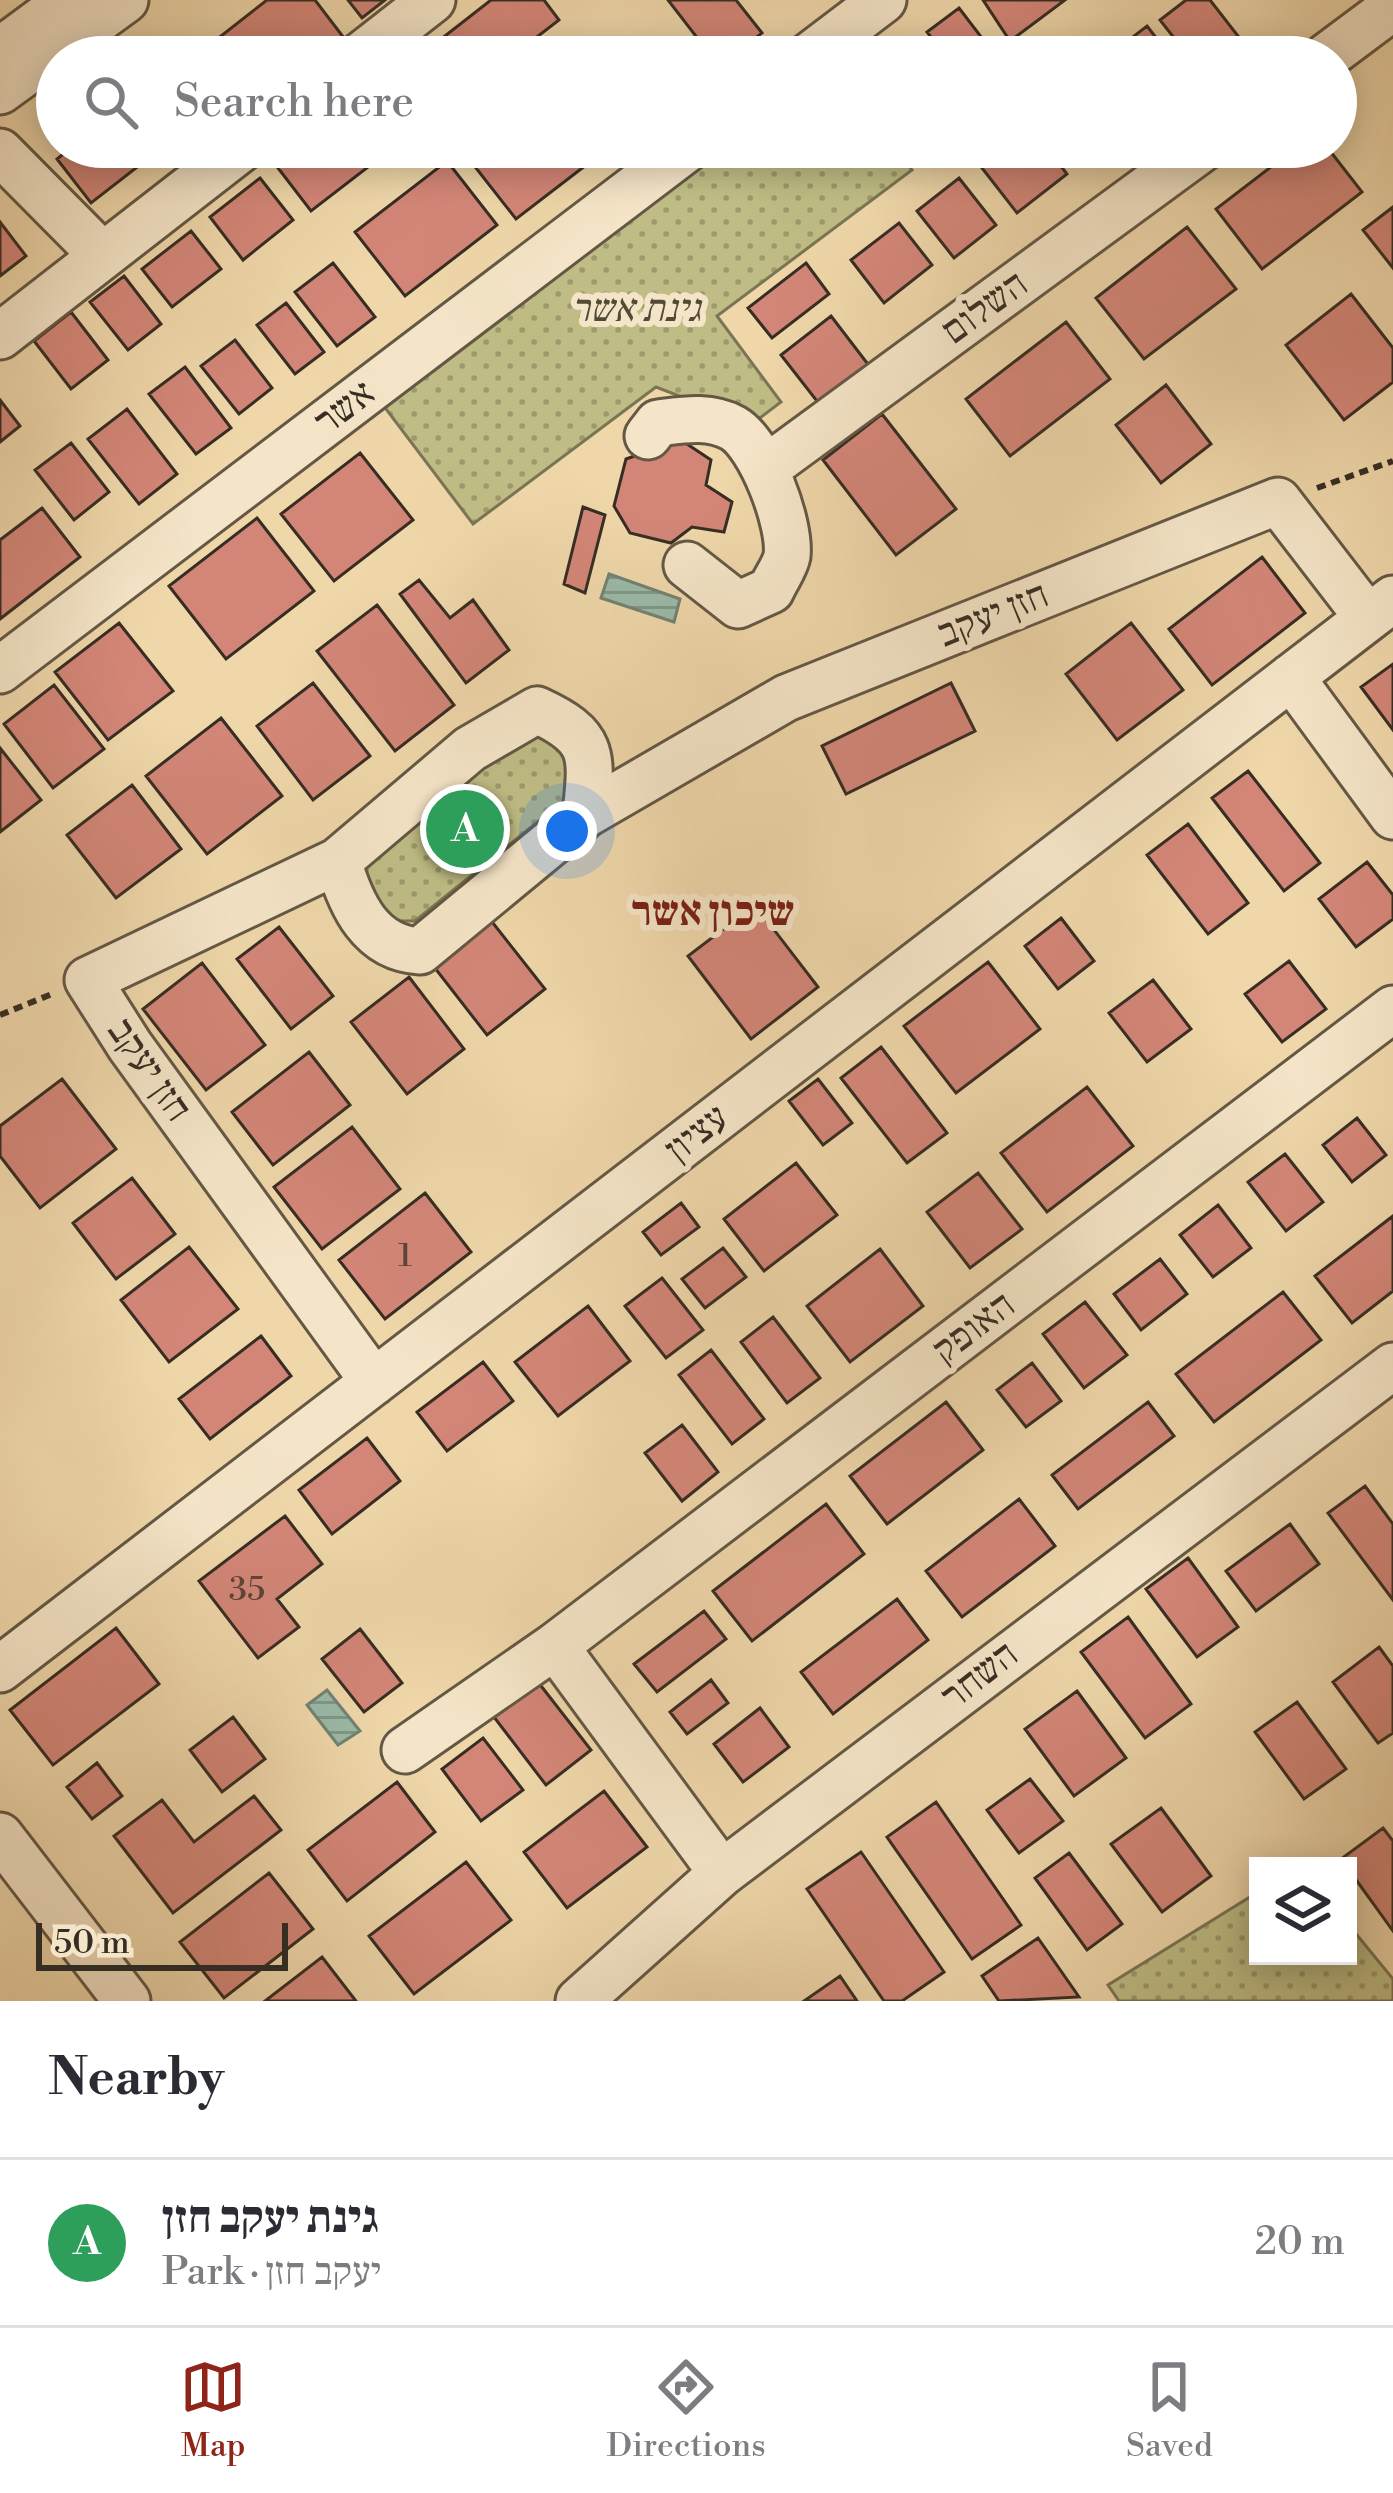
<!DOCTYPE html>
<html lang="en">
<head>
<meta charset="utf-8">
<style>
	:root { --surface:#fff; --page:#f7f7f7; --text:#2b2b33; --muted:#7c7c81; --line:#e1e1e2; --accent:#8f2418 }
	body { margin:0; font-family:"Libre Bodoni","Frank Ruhl Libre",serif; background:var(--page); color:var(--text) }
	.controls { position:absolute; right:36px; bottom:36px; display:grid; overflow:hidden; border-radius:0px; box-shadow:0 6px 30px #0003 }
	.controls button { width:108px; height:108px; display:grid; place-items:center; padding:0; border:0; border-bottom:3px solid var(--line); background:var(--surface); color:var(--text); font:60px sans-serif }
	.scale { position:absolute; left:36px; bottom:30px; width:252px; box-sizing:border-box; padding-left:12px; border:6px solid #362d23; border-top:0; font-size:33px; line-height:42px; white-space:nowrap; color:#362d23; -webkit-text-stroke:9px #f5e5c8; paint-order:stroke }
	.you { position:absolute; left:567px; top:831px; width:42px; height:42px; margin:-30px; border:9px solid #fff; border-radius:50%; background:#1a73e8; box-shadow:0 0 0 18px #1a73e833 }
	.badge { display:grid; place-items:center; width:78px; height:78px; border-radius:50%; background:var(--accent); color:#fff; font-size:39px; font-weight:700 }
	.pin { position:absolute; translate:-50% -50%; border:6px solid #fff; box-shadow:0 3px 12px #0006 }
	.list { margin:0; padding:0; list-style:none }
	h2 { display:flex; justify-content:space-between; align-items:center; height:156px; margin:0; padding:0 48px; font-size:51px }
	h2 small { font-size:39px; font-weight:400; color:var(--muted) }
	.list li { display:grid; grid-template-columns:78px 1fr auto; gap:36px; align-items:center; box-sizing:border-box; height:168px; padding:0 48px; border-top:3px solid var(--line) }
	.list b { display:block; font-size:45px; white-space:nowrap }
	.list p { margin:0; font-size:39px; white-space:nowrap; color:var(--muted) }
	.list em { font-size:39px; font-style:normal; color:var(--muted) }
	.icon { flex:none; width:66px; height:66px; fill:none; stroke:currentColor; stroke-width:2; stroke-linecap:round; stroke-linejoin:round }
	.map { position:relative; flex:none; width:1393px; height:2001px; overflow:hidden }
	.search { position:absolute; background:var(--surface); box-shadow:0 6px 30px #0003; left:36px; right:36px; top:36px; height:132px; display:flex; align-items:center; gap:30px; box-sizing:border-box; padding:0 42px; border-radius:66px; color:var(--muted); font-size:45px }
	.sheet { height:324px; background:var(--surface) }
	nav { display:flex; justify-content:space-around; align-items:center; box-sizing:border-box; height:168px; border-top:3px solid var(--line); background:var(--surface); font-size:33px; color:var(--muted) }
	nav a { display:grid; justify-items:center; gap:6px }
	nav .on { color:var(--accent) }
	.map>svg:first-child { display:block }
</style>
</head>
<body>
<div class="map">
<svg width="1393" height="2001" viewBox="0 0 1393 2001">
	<defs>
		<pattern id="grass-dots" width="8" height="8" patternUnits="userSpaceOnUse" patternTransform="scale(3)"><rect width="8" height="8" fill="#bfbd85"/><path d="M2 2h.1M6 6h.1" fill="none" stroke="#9c9a6c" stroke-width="1.8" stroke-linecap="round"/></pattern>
		<pattern id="water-rules" width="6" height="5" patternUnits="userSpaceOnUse" patternTransform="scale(3)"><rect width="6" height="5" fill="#9abaa8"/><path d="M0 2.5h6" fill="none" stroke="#7e9888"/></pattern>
	</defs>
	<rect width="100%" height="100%" fill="#efd7aa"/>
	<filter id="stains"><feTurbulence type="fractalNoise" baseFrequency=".00167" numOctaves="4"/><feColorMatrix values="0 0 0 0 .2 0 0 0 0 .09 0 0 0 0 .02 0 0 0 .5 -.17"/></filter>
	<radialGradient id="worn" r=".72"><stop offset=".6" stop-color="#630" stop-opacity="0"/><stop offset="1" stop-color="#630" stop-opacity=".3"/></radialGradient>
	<path fill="url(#grass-dots)" stroke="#7a7554" stroke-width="3" d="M 719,147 L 895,147 L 912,170 L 717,316 L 781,402 L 752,424 L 656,387 L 473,524 L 380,401 Z
		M 548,734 L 576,764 L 562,802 L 415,921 L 385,921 L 355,888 L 369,854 L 495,749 Z
		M 1258,1892 L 1258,1956 L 1348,1956 L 1348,1924 L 1393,1979 L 1393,2001 L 1119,2001 L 1108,1985 Z"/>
	<path fill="url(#water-rules)" stroke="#728273" stroke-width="3" d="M 609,574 L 680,599 L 674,622 L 601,598 Z
		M 327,1690 L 360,1731 L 338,1745 L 307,1705 Z"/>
	<path fill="#d38678" stroke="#362d23" stroke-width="3" d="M 267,0 L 315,0 L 344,38 L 320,57 L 215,57 L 207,47 Z
		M 348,0 L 385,0 L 362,18 Z
		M 491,0 L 544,0 L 559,20 L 511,57 L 418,57 Z
		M 668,0 L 736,0 L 762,33 L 731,57 L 712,57 Z
		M 983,0 L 1065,0 L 1010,41 Z
		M 1186,0 L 1210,0 L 1245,45 L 1230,57 L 1189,57 L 1160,20 Z
		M 959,8 L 995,55 L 993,57 L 947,57 L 927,32 Z
		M 1147,26 L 1171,57 L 1107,57 Z
		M 72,147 L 163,147 L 91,203 L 57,159 Z
		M 305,147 L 394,147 L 311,211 L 278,168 Z
		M 504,147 L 598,147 L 603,152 L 516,219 L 476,168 Z
		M 991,147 L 1046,147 L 1067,174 L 1017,213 L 975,159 Z
		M 1297,147 L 1327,147 L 1362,192 L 1262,269 L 1216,209 Z
		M 447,161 L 497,225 L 405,296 L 355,232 Z
		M 260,178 L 293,220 L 243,260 L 210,217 Z
		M 959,178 L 996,225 L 954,258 L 917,211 Z
		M 1393,207 L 1393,268 L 1363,230 Z
		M 0,222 L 26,256 L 0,276 Z
		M 899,223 L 932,265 L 884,303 L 851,260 Z
		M 1187,227 L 1236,289 L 1144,359 L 1096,298 Z
		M 191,231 L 221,269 L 172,307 L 142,269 Z
		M 333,263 L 375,317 L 337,346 L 295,292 Z
		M 806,263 L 829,294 L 772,338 L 748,308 Z
		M 124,276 L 161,324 L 128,350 L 90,302 Z
		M 1351,294 L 1393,348 L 1393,382 L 1344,420 L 1286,345 Z
		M 286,303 L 324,352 L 295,374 L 257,325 Z
		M 71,312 L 108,360 L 71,389 L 34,341 Z
		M 831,316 L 877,376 L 827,414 L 781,355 Z
		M 1066,322 L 1110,379 L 1010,456 L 966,399 Z
		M 235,340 L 272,388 L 239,414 L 201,366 Z
		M 185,367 L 231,428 L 196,454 L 149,394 Z
		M 1166,385 L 1211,444 L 1161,483 L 1116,425 Z
		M 0,400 L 20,426 L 0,442 Z
		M 127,409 L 177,474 L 139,504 L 88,439 Z
		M 882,414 L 956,509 L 896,555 L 823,460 Z
		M 681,440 L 711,460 L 706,485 L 732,502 L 724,532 L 692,527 L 671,543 L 630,533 L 614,506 L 626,459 Z
		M 71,443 L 109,492 L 74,520 L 35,470 Z
		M 360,453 L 413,520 L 334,581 L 281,514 Z
		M 583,507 L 605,515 L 585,593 L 564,584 Z
		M 42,508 L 80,557 L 0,619 L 0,540 Z
		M 257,518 L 314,591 L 226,659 L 169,586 Z
		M 1262,557 L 1305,613 L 1212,685 L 1169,629 Z
		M 419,580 L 450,618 L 473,600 L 509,650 L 466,683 L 400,594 Z
		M 377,605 L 454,705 L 395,751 L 317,651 Z
		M 119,623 L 173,691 L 108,740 L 55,672 Z
		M 1131,623 L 1183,690 L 1117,740 L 1066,674 Z
		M 1393,664 L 1393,730 L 1361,687 Z
		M 313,683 L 370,756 L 313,800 L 257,726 Z
		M 951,683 L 975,731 L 846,794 L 822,746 Z
		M 54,685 L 104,749 L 53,788 L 4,724 Z
		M 221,718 L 282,796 L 207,854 L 146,776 Z
		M 0,748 L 41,800 L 0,832 Z
		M 1248,771 L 1320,863 L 1284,891 L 1212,798 Z
		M 132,785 L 181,849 L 116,898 L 67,835 Z
		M 1188,824 L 1248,903 L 1208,934 L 1147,855 Z
		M 1367,862 L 1393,895 L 1393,919 L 1356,947 L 1319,899 Z
		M 755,905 L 818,987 L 751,1039 L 688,956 Z
		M 489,918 L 545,989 L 487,1035 L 431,963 Z
		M 1061,918 L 1094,961 L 1058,989 L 1025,946 Z
		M 279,927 L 333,996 L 291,1029 L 237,959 Z
		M 1289,961 L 1326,1009 L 1282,1042 L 1245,994 Z
		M 988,962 L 1040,1029 L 956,1093 L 904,1026 Z
		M 202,963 L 265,1045 L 206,1090 L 143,1009 Z
		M 409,977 L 464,1049 L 407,1094 L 351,1022 Z
		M 1153,980 L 1191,1029 L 1147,1062 L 1109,1013 Z
		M 881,1047 L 947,1133 L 907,1163 L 841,1078 Z
		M 309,1052 L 350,1105 L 273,1165 L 232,1112 Z
		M 62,1079 L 116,1149 L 40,1208 L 0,1156 L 0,1126 Z
		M 818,1079 L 852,1123 L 823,1145 L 789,1101 Z
		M 1087,1087 L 1133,1146 L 1047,1212 L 1001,1153 Z
		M 1357,1118 L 1386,1155 L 1352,1182 L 1323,1145 Z
		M 352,1127 L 400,1189 L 322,1249 L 274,1187 Z
		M 1285,1154 L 1323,1202 L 1286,1231 L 1248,1182 Z
		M 796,1163 L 837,1215 L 764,1271 L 724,1219 Z
		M 978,1173 L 1022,1229 L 970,1268 L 927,1212 Z
		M 132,1178 L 175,1234 L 116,1279 L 73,1223 Z
		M 425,1193 L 471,1252 L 385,1319 L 339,1260 Z
		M 681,1203 L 699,1227 L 661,1255 L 643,1232 Z
		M 1218,1205 L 1251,1248 L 1213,1277 L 1180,1235 Z
		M 1393,1216 L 1393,1291 L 1352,1323 L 1315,1276 Z
		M 189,1247 L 238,1309 L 169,1362 L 121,1300 Z
		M 723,1248 L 746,1277 L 705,1308 L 682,1279 Z
		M 880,1249 L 923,1306 L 850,1362 L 807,1306 Z
		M 1160,1259 L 1187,1294 L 1141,1330 L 1114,1294 Z
		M 662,1278 L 703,1330 L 666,1358 L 625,1306 Z
		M 1283,1292 L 1321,1340 L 1214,1422 L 1176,1374 Z
		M 1085,1302 L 1127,1355 L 1084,1388 L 1043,1334 Z
		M 588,1306 L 630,1361 L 558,1416 L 515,1362 Z
		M 773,1317 L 820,1378 L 787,1403 L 741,1342 Z
		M 261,1336 L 291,1376 L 210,1439 L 179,1399 Z
		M 711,1350 L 764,1419 L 732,1444 L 679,1375 Z
		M 483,1362 L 513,1401 L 447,1451 L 417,1412 Z
		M 1032,1363 L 1061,1401 L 1026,1427 L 997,1390 Z
		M 946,1402 L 983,1450 L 887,1524 L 850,1476 Z
		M 1148,1402 L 1174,1436 L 1078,1509 L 1052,1475 Z
		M 682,1425 L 718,1472 L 682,1501 L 645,1453 Z
		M 367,1438 L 400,1481 L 332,1534 L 299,1490 Z
		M 1365,1486 L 1393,1524 L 1393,1600 L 1328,1513 Z
		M 1019,1499 L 1055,1546 L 962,1617 L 926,1571 Z
		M 826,1504 L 864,1554 L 752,1641 L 713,1591 Z
		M 285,1516 L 322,1564 L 277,1599 L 299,1627 L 258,1658 L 199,1581 Z
		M 1290,1524 L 1319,1564 L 1256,1611 L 1226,1571 Z
		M 1188,1558 L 1238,1627 L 1197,1657 L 1146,1589 Z
		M 897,1599 L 928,1640 L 833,1714 L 801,1672 Z
		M 704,1611 L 726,1639 L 657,1692 L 634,1664 Z
		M 1128,1617 L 1191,1704 L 1145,1738 L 1081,1652 Z
		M 116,1628 L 159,1684 L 53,1765 L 10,1710 Z
		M 360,1629 L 402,1683 L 364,1712 L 322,1659 Z
		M 1379,1647 L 1393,1666 L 1393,1733 L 1378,1743 L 1333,1682 Z
		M 711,1680 L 728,1703 L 687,1734 L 670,1712 Z
		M 538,1682 L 591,1750 L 546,1785 L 494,1717 Z
		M 1077,1691 L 1126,1758 L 1074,1796 L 1025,1729 Z
		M 1297,1702 L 1346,1769 L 1304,1799 L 1255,1732 Z
		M 760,1708 L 789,1747 L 743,1782 L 714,1744 Z
		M 233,1717 L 265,1759 L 222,1792 L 190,1750 Z
		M 483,1738 L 523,1790 L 481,1821 L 442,1769 Z
		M 97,1763 L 122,1796 L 92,1819 L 67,1787 Z
		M 1030,1779 L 1063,1821 L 1019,1853 L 987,1810 Z
		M 397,1782 L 435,1832 L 347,1901 L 308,1850 Z
		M 604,1791 L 647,1847 L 567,1908 L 524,1852 Z
		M 254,1796 L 281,1830 L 173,1913 L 114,1836 L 162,1800 L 194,1842 Z
		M 936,1802 L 1021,1925 L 972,1959 L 887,1837 Z
		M 1161,1808 L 1211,1876 L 1162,1912 L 1111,1844 Z
		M 1383,1828 L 1393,1841 L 1393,1931 L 1341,1859 Z
		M 861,1852 L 944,1972 L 902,2001 L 884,2001 L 807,1889 Z
		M 1069,1853 L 1122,1924 L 1087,1950 L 1035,1878 Z
		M 466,1862 L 511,1920 L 414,1994 L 369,1936 Z
		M 269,1873 L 313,1929 L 224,1998 L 180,1942 Z
		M 1038,1938 L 1079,1997 L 999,2001 L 982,1976 Z
		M 322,1957 L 356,2001 L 265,2001 Z
		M 840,1976 L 857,2001 L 804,2001 Z"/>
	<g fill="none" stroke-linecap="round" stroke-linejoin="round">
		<defs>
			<path id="minor" d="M 0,51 L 69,0
				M 359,57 L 432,0
				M 808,57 L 883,0
				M 1326,57 L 1393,7
				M 0,91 L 125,0
				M 0,152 L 103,256
				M 0,336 L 243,147
				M 648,436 L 658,423 C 683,420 709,415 733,428 C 761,444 791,524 787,556 C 785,567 775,580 771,590 L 738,605 L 687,565
				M 765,469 L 1204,147
				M 0,670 L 689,147
				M 1291,677 L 1393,816
				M 338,861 C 351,905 370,948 420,951 L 586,814 L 786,698 L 1278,501 L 1368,618
				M 374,1382 L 130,1046 L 88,980 L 338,861 L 470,749 L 537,710 C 596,737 592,755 586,814
				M 555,1646 L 722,1873
				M 0,1669 L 1393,599
				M 405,1750 L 555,1646 L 1393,1009
				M 0,1836 L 127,2001
				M 579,2001 L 722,1873 L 1393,1366"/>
		</defs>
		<use href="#minor" stroke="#645845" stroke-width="51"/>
		<path stroke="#362d23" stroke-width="6" stroke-dasharray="9 6" stroke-linecap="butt" d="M 1317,488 L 1393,461
			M 0,1015 L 52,994"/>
		<use href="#minor" stroke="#f5e5c8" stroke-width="45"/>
	</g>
	<g text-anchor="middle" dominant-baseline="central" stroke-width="12" stroke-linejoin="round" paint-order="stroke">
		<g font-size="33" fill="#5d4338">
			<text x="405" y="1256">1</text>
			<text x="247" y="1590">35</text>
		</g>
		<g font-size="39" fill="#362d23" stroke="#f5e5c8">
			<text transform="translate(985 308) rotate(-36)">השלום</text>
			<text transform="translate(345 408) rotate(-37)">אשר</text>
			<text transform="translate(993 615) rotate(-22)">חזן יעקב</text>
			<text transform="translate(149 1070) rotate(55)">חזן יעקב</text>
			<text transform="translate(697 1134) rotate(-38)">עציון</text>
			<text transform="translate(974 1328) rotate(-37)">האופק</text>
			<text transform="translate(980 1676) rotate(-38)">השחר</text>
		</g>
		<g font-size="39" font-style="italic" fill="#514a37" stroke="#f5e5c8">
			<text x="636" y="309">גינת אשר</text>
		</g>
		<g font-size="42" font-weight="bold" fill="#7a1f14" stroke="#f5e5c8">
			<text x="713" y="912">שיכון אשר</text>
		</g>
	</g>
	<rect width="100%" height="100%" filter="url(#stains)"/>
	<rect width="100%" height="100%" fill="url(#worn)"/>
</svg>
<div class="controls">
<button><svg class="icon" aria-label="layers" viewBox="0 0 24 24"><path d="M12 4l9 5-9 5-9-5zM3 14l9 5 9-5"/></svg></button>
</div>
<div class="scale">50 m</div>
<div class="you"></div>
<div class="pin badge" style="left:465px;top:829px;background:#2e9e5b">A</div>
<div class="search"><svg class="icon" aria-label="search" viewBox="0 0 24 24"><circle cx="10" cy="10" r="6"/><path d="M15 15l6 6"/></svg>Search here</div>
</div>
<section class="sheet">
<h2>Nearby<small></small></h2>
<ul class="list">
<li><span class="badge" style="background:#2e9e5b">A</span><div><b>גינת יעקב חזן</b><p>Park · יעקב חזן</p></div><em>20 m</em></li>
</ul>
</section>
<nav>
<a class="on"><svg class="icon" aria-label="map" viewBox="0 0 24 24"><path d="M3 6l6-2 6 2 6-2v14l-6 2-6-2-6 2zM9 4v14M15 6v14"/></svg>Map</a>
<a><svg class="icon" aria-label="directions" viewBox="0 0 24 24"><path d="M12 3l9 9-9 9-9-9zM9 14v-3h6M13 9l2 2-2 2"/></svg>Directions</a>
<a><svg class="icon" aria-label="saved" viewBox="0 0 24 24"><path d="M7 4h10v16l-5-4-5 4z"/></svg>Saved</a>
</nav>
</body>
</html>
